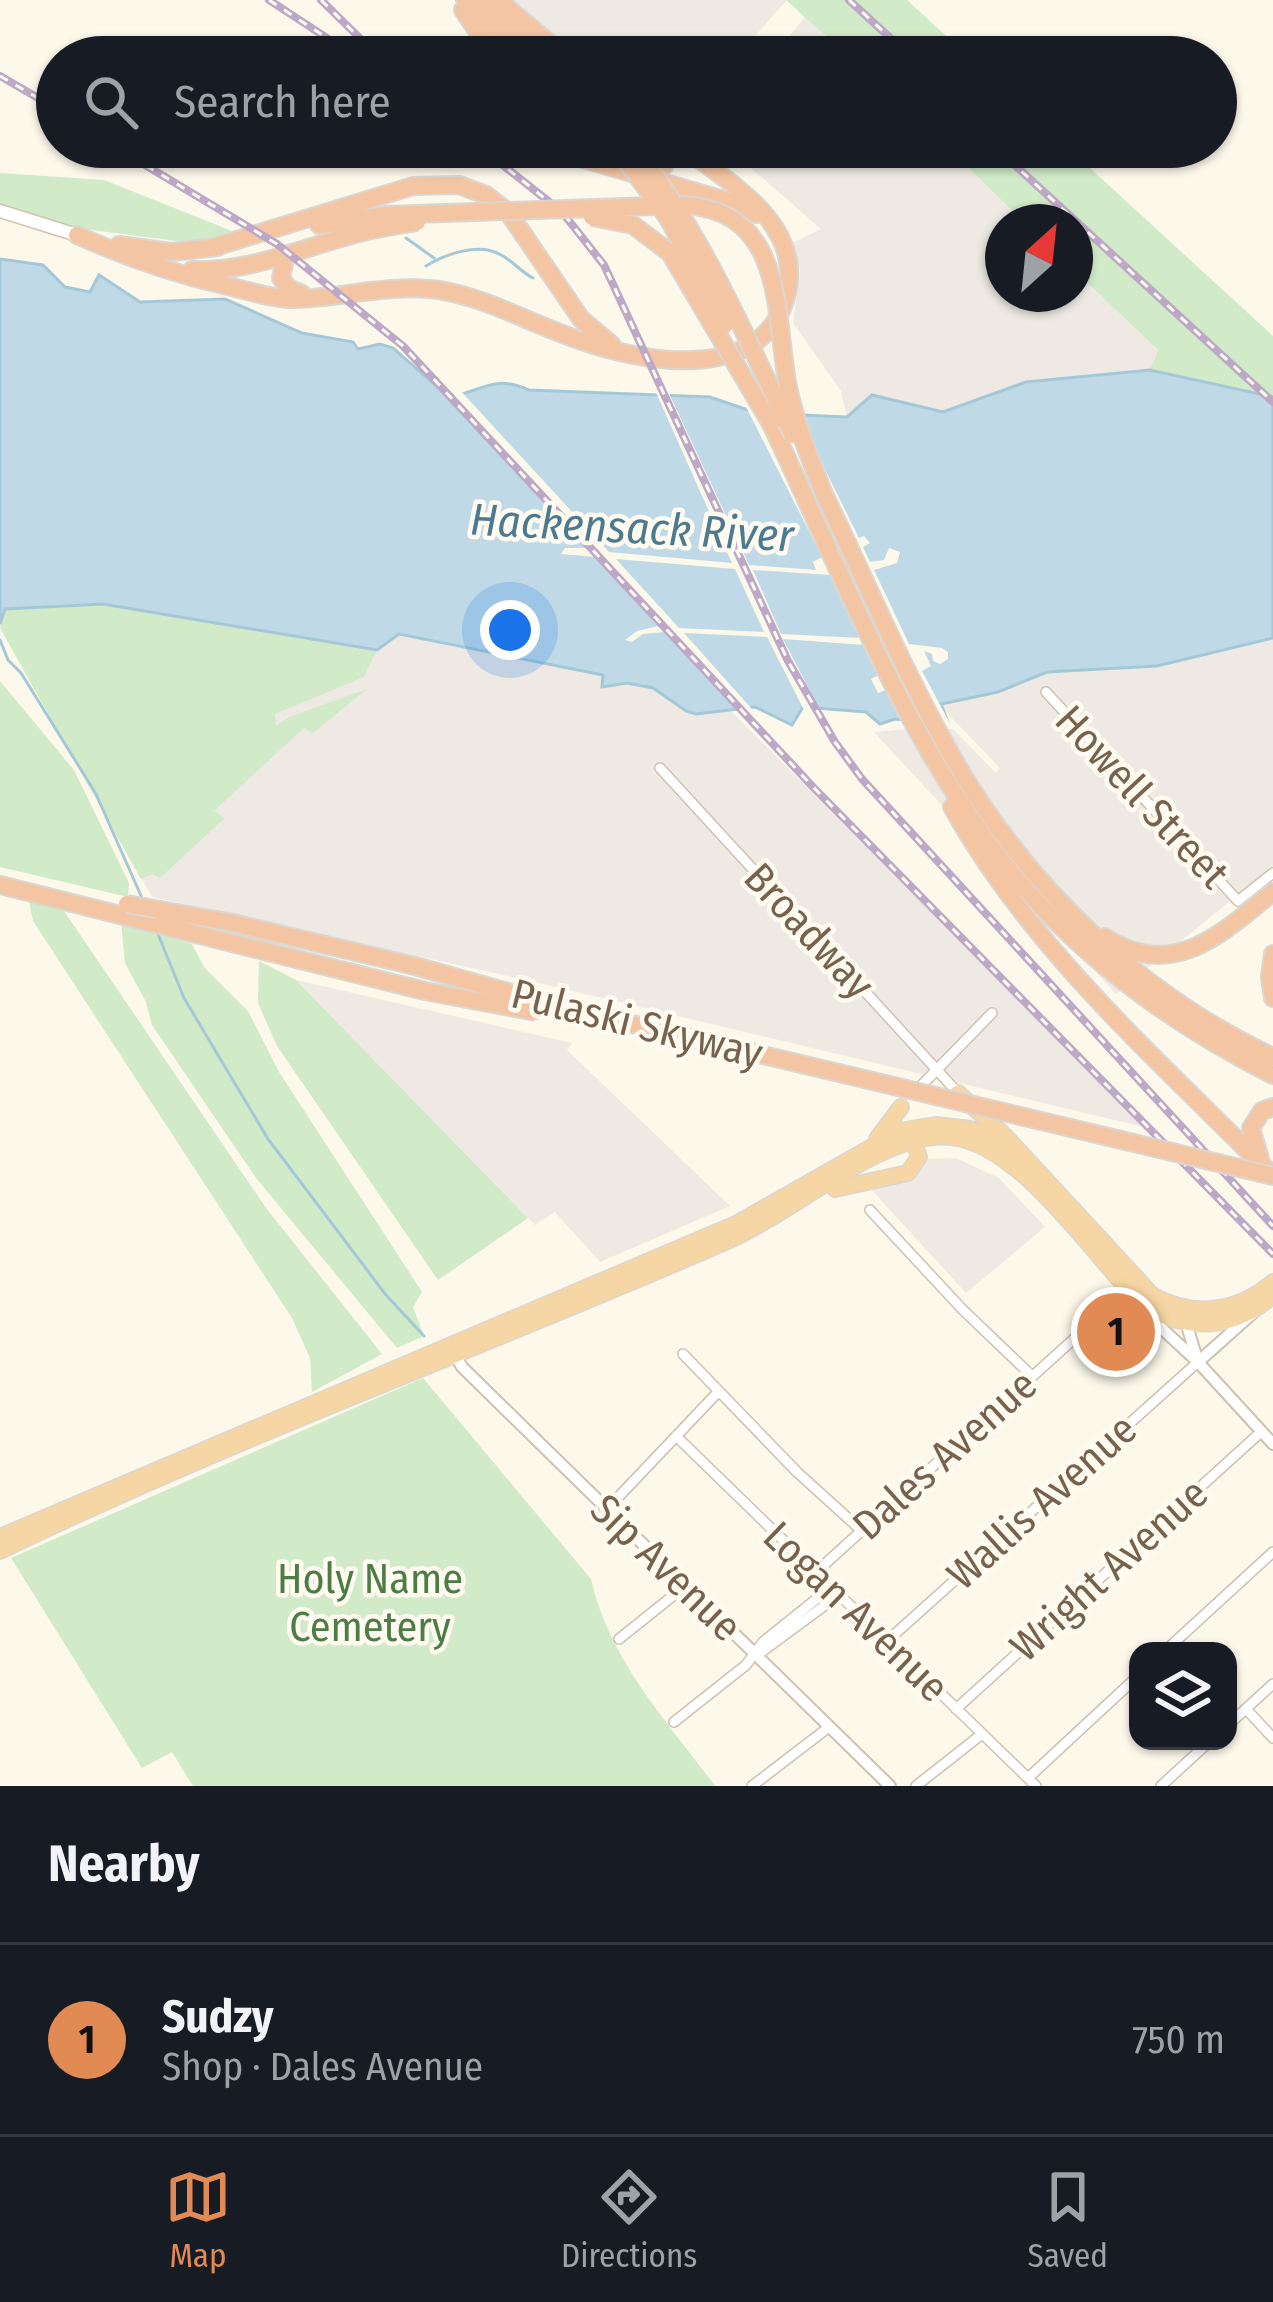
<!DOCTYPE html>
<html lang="en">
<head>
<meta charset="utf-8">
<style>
	:root { --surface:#171b24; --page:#20242c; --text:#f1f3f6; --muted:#9ea1a6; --line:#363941; --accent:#e28a54 }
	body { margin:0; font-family:"Fira Sans Condensed",sans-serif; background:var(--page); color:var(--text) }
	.controls { position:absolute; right:36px; bottom:36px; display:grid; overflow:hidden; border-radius:24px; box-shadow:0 3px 9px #0004 }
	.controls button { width:108px; height:108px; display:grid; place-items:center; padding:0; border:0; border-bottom:3px solid var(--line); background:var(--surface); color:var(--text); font:60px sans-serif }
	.compass { position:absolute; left:985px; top:204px; width:108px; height:108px; border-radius:50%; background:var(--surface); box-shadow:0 3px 9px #0004; rotate:27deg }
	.you { position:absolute; left:510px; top:630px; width:42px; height:42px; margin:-30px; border:9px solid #fff; border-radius:50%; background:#1a73e8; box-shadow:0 0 0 18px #1a73e833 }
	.badge { display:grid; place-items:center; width:78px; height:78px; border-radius:50%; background:var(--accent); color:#111; font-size:39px; font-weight:700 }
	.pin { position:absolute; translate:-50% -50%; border:6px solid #fff; box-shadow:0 3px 12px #0006 }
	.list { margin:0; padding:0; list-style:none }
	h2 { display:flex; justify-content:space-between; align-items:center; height:156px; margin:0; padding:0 48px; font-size:51px }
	h2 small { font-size:39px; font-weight:400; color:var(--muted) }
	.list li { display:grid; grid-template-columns:78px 1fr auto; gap:36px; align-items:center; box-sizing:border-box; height:192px; padding:0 48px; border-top:3px solid var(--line) }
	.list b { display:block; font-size:45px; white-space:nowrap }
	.list p { margin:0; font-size:39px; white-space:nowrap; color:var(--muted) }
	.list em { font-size:39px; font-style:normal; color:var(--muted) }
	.icon { flex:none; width:66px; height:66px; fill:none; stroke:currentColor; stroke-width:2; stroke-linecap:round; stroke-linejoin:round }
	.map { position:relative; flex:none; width:1273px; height:1786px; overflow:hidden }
	.search { position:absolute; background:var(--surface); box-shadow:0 3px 9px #0004; left:36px; right:36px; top:36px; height:132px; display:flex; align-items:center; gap:30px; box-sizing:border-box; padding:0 42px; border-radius:66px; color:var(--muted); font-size:45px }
	.sheet { height:348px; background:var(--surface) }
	nav { display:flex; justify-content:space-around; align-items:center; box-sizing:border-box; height:168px; border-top:3px solid var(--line); background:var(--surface); font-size:33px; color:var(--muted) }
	nav a { display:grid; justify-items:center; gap:6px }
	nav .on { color:var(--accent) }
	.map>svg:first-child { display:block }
</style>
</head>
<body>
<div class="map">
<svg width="1273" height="1786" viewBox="0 0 1273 1786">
	<rect width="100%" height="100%" fill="#fcf8ea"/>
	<path fill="#eeeae3" d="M 512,0 L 787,0 L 736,57 L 576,57 Z
		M 805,17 L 848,57 L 773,57 Z
		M 727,147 L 947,147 L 1024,222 L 1003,222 L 1003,294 L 1075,294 L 1075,271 L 1158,350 L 1150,370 L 1026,382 L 943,412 L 872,395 L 847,417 L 841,391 L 793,323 L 800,269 L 784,247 L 821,229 Z
		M 0,624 L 399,634 L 604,675 L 602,686 L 627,683 L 653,688 L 686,711 L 729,709 L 1144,1127 L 539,983 L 152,897 Z
		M 1273,638 L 1273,866 L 1116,994 L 874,732 L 949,725 L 996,773 L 1000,768 L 942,708 L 942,699 L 998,692 L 1047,672 L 1157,666 Z
		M 296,980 L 572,1043 L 567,1050 L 730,1206 L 600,1262 L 555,1212 L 535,1225 Z
		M 956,1158 L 999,1178 L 1045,1227 L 966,1293 L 868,1186 L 917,1159 Z"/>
	<path fill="#d1eac8" d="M 786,0 L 907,0 L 969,57 L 849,57 Z
		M 947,147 L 1067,147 L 1273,336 L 1273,401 L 1150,370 L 1158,350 L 1075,271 L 1075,222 L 1024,222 Z
		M 0,173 L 104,180 L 232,231 L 213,243 L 184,242 L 0,218 Z
		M 103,604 L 377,650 L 364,677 L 275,714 L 276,726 L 289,717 L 367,689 L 313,733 L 304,728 L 214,811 L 225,818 L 160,878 L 152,874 L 141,879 L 0,628 L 5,609 Z
		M 0,681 L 74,770 L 129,883 L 128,897 L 0,867 Z
		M 29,901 L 64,911 L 266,1208 L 382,1354 L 312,1392 L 310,1358 L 292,1318 L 33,921 Z
		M 121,922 L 192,944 L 204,967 L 248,1011 L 279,1072 L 422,1292 L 413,1307 L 424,1336 L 397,1348 L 256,1178 L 152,1025 L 146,1002 L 125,963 Z
		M 259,961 L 296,980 L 528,1218 L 438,1280 L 277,1046 L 258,1003 Z
		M 423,1378 L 591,1579 C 609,1660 667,1721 715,1786 L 193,1786 L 172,1752 L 142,1768 L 11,1558 Z"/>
	<path fill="#bfdae6" stroke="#a5c8d8" stroke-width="3" d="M 0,259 L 43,265 L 65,287 L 90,292 L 99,275 L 140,302 L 225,299 L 302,333 L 353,342 L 358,349 L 380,344 L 393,348 L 449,397 C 482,391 495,374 529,390 L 710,397 L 757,413 L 847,417 L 872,395 L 943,412 L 1026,382 L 1150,370 L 1273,397 L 1273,638 L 1157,666 L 1047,672 L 998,692 L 941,704 L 949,725 L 895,719 L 880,724 L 866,712 L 803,707 L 792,725 L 755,707 L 696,714 L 686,711 L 653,688 L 627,683 L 602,687 L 603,675 L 399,634 L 377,650 L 103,604 L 5,609 L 0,624 Z"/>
	<path fill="#fcf8ea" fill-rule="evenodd" d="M 392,341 L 408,350 L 451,391 L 459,389 L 609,552 L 732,563 L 654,388 L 667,389 L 749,565 L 816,570 L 813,562 L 822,557 L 744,403 L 808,435 L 859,538 L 864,536 L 870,543 L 863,547 L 870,562 L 884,560 L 889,548 L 900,552 L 897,563 L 874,570 L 909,644 L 942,648 L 948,652 L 948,659 L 940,664 L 933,661 L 932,654 L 924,651 L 931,666 L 922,671 L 953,729 L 903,726 L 886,690 L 878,693 L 871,679 L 879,675 L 864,645 L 783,639 L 823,716 L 807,716 L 767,637 L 684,633 L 759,717 L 740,714 L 664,632 L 643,634 L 632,642 L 625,640 L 637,631 L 658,626 L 595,557 L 561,554 L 565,548 L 587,548 L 430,376 ZM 616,559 L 735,569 L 764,632 L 679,628 ZM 753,570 L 831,575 L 861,638 L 781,634 Z"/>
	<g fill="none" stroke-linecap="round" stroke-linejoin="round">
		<path stroke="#a5c8d8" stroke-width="3" d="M 406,238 L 434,258
			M 426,266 C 445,254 479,242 501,255 C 513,261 521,272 533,278
			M 0,640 L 8,660 L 21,673 L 96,794 L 142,898
			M 156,929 L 184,998 L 268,1139 L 386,1295 L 424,1336"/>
		<defs>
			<path id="minor" d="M 1046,692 L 1238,901 L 1273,873
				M 660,768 L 958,1093
				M 917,1090 L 992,1013
				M 870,1210 L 963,1310 L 1032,1376
				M 683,1354 L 797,1472 L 861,1530
				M 676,1436 L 1036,1786
				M 607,1509 L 719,1391
				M 816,1572 L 1128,1290
				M 619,1639 L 684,1587
				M 886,1642 L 1198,1362
				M 1165,1651 L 1273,1552
				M 756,1656 L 828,1603 L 834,1591
				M 956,1709 L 1262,1431
				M 1246,1709 L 1273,1738
				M 674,1722 L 746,1665 L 763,1642 L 824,1593 L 834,1590
				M 1228,1725 L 1273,1684
				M 1028,1778 L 1138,1676
				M 752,1786 L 829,1727
				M 916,1786 L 982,1734
				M 1161,1786 L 1210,1741"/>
			<path id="tertiary" d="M 1151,1311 L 1156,1323 L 1198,1362 L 1273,1444
				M 1185,1319 L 1197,1359
				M 454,1353 L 462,1367 L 890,1786
				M 1198,1362 L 1254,1312"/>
			<path id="secondary" d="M 0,211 L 77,235"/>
			<path id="trunk" d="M 958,1093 L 1006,1137 L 1152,1295 C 1193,1318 1237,1313 1273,1282
				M 877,1139 L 901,1107
				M 835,1189 L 908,1173 L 919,1157 L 913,1139
				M 0,1537 L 736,1224 L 900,1131 L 935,1125 L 970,1129 L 998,1140 L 1024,1159
				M 0,1551 C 239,1435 491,1345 734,1238 C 796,1210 886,1129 952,1137 C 1018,1144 1088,1247 1133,1295 C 1174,1333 1231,1333 1273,1295"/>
			<path id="motorway" d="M 465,0 L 525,57
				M 484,0 L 544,57
				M 498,0 L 566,57
				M 463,10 L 495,57
				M 556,147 L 573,156 L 734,203 L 756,214
				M 641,173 C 660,177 670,166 666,147
				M 319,225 L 386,215
				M 77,235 C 128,258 177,275 232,287 C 252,292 274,299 294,299 C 343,298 391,283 439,290 C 489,298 537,327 585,342 C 650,364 766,383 787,293 C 803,223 729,183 683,147
				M 119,245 L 171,252 L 218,247
				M 211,248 L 413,186 L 459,185 L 486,195 L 508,212 L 581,319 L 612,345
				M 286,254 L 281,278 L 288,288 L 302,294
				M 192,270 C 260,273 321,238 387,227
				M 771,424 C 839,567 904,736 1002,861 C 1074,952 1170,1023 1273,1075
				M 824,494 C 870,589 911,690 966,780 C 1040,899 1146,997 1273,1057
				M 952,807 C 1032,951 1159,1060 1273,1176
				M 0,885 L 160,925
				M 1105,937 C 1173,982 1222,933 1273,892
				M 1273,954 L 1270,977 L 1273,998
				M 1260,1159 L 1251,1128 L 1262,1111 L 1273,1107"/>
		</defs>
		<use href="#minor" stroke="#cec2af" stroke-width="12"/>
		<use href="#tertiary" stroke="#cec2af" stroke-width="14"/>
		<use href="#secondary" stroke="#d1c3ad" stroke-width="15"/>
		<use href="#trunk" stroke="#dcd6d1" stroke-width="18"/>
		<use href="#motorway" stroke="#dcd6d1" stroke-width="20"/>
		<use href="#minor" stroke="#fff" stroke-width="9"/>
		<use href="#tertiary" stroke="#fff" stroke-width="10"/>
		<use href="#secondary" stroke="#fff" stroke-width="12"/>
		<use href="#trunk" stroke="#f6d6a4" stroke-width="15"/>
		<use href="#motorway" stroke="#f4c5a3" stroke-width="16"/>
		<defs>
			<path id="rail" d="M 269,0 L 356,57
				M 321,0 L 379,57
				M 849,0 L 911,57
				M 0,76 L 57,109
				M 115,147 L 277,244 L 403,346 L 813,787 L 1273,1254
				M 480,147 L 562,212 L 604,265 L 788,661 L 835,742 L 862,779 L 1273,1226
				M 995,147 L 1273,402"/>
		</defs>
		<use href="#rail" stroke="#bda8c7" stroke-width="8"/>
		<use href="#rail" stroke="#fffbf1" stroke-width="3" stroke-dasharray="9" stroke-linecap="butt"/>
		<defs>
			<path id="motorway-bridge" d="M 616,147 L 668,218 L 725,325
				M 633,147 C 703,233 745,336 793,435
				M 386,215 L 683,205 C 786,210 774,314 788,387 C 796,424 810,459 824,494
				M 592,217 L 633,225 L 670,253 L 771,424
				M 387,227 L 417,222
				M 127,904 L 233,923 L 415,966 L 565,1008 L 1273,1176
				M 160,925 L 425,991 L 536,1012"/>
		</defs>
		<use href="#motorway-bridge" stroke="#dcd6d1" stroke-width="20" stroke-linecap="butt"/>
		<use href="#motorway-bridge" stroke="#f4c5a3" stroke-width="16"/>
	</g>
	<g text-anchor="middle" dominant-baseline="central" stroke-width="9" stroke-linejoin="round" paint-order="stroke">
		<g font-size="42" fill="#77634d" stroke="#fffbf1">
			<text transform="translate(1142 797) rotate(47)">Howell Street</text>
			<text transform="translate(809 931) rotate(47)">Broadway</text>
			<text transform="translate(637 1024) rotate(14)">Pulaski Skyway</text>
			<text transform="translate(945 1455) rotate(-42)">Dales Avenue</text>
			<text transform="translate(1042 1502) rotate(-42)">Wallis Avenue</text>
			<text transform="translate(666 1568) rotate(44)">Sip Avenue</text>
			<text transform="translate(1109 1570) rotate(-42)">Wright Avenue</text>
			<text transform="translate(856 1612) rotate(44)">Logan Avenue</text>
		</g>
		<g font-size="42" fill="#4d7c45" stroke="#fffbf1">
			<text x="370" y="1579">Holy Name<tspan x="370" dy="48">Cemetery</tspan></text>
		</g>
		<g font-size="45" font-style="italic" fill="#4b7a91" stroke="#fffbf1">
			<text transform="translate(632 528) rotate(3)">Hackensack River</text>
		</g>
	</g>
</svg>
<div class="controls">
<button><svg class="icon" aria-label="layers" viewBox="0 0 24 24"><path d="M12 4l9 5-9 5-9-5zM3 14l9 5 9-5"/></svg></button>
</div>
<svg class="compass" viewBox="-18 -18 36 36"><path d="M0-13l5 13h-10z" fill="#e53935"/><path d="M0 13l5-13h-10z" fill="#9ea1a6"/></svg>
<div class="you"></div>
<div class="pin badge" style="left:1116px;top:1332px">1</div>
<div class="search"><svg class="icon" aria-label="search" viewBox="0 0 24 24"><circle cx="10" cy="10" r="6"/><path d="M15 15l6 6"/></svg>Search here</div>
</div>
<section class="sheet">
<h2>Nearby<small></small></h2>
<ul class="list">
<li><span class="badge">1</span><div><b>Sudzy</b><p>Shop · Dales Avenue</p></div><em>750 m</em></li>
</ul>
</section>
<nav>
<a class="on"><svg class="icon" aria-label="map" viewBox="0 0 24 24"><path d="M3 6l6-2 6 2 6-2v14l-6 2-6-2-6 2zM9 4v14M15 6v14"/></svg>Map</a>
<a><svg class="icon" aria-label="directions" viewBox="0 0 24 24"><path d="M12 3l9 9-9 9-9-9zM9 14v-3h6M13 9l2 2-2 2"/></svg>Directions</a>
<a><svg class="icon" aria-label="saved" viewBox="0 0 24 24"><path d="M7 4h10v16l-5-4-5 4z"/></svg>Saved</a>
</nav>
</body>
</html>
